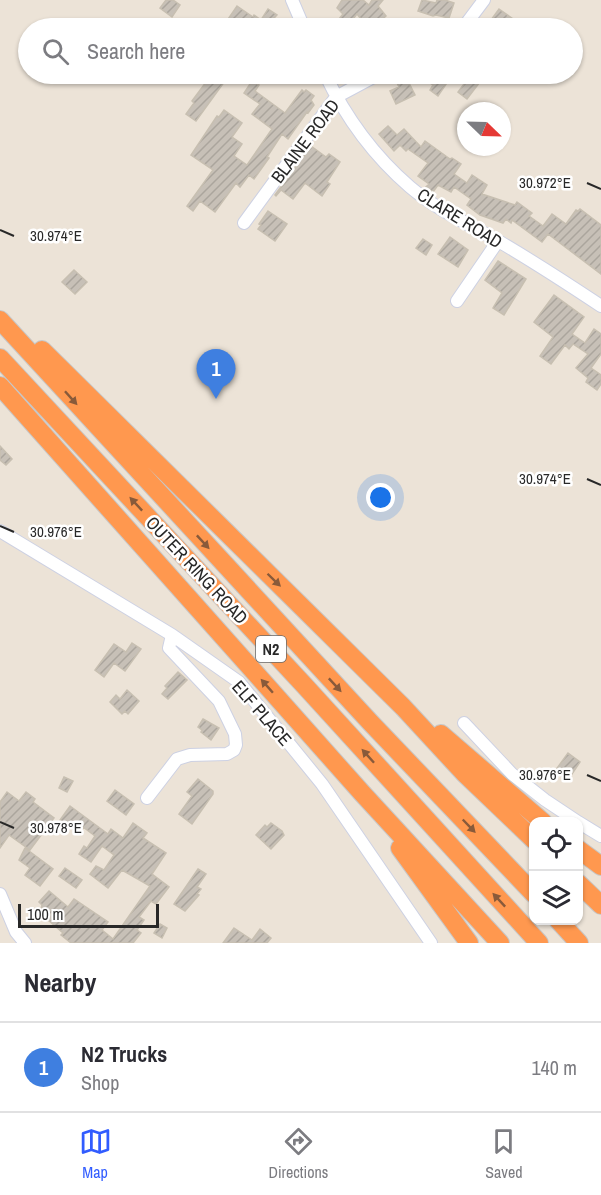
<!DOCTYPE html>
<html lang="en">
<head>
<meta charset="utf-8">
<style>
	:root { --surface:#fff; --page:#f7f7f7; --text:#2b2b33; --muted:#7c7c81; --line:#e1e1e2; --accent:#315cff }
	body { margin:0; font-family:"Archivo Narrow",sans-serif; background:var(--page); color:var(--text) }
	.controls { position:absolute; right:18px; bottom:18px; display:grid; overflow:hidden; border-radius:12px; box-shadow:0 2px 4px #0004 }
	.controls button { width:54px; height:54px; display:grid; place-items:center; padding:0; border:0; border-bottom:2px solid var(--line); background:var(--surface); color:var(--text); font:30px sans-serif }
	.compass { position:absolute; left:457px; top:102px; width:54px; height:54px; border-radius:50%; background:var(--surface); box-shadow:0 2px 4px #0004; rotate:113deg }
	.scale { position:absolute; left:18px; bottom:15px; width:141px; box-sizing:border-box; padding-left:6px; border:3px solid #282828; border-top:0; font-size:16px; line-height:21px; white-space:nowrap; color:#282828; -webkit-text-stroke:4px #fff; paint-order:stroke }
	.you { position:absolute; left:381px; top:498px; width:21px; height:21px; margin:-15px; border:4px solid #fff; border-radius:50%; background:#1a73e8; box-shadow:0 0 0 9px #1a73e833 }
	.badge { display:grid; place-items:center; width:39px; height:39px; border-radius:50%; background:var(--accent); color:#fff; font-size:20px; font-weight:700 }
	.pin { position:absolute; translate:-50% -50px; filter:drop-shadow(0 2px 3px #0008) }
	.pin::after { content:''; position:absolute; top:32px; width:21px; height:18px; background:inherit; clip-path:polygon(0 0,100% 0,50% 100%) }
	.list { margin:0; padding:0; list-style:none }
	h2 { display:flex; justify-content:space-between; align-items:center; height:78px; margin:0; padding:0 24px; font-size:26px }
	h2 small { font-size:20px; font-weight:400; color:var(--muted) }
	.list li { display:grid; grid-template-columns:39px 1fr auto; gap:18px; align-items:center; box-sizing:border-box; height:90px; padding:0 24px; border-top:2px solid var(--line) }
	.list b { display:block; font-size:22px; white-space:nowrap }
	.list p { margin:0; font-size:20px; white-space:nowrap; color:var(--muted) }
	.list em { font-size:20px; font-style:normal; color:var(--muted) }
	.icon { flex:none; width:33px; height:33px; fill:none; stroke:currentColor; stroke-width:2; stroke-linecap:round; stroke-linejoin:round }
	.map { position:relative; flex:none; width:601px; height:943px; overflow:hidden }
	.search { position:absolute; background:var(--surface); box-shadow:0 2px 4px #0004; left:18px; right:18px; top:18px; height:66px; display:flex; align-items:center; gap:15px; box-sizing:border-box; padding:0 21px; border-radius:33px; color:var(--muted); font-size:22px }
	.sheet { height:168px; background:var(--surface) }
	nav { display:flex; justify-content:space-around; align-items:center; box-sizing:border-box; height:84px; border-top:2px solid var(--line); background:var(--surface); font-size:16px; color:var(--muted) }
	nav a { display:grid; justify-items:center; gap:3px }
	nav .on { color:var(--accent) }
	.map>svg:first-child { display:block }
</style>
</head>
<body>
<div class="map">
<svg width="601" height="943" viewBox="0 0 601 943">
	<defs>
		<pattern id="building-hatch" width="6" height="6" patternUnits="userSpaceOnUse" patternTransform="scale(1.5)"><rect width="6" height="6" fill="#c7c0b7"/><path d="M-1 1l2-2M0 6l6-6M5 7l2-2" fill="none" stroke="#aba59d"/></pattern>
	</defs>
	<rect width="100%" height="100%" fill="#ece3d7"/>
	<path fill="url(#building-hatch)" stroke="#c7bfb1" stroke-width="1.5" d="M 166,0 L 173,0 L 180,5 L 172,17 L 160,8 Z
		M 342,0 L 363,0 L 369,5 L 372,0 L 383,0 L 378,6 L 386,16 L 373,28 L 368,28 L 357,14 L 346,28 L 332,28 L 343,14 L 337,8 Z
		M 422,0 L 436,3 L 437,0 L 445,0 L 454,3 L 449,18 L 436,15 L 433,16 L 418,11 Z
		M 237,6 L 253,17 L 254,15 L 261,20 L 268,9 L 277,15 L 265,28 L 222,28 Z
		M 499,9 L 526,28 L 494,28 L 488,24 Z
		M 212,74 L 230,74 L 196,121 L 186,114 L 194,103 L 192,101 Z
		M 437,74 L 453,74 L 438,96 L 430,90 L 433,85 L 430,83 Z
		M 458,74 L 486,74 L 467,99 L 458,92 L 467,80 Z
		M 407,79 L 415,95 L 396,104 L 390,91 L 399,87 L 397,83 Z
		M 252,81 L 259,85 L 255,91 L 285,113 L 302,90 L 304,92 L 306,90 L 314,96 L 311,100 L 314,105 L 308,113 L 307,112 L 288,139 L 282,134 L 267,157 L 269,158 L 254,179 L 249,175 L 240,187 L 236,183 L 215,212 L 200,201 L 193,211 L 187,206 L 213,170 L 191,155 L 217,116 L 219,117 L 224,110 L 242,123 L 232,137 L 242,144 L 234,156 L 247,165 L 272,129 L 252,114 L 260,104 L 244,93 Z
		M 388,126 L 397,135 L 404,129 L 421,147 L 425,141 L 450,159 L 452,158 L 461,164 L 454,174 L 467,183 L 472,175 L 487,185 L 482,194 L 515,205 L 517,202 L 532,213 L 529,216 L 543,226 L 552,214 L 566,224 L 576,210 L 578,211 L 580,209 L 601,225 L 601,274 L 548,234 L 542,242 L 512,220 L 511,223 L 506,219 L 503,223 L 480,215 L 467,205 L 471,199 L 454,187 L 451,192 L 438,185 L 433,192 L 426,187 L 429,184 L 418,176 L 428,163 L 408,149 L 406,151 L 400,145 L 394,151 L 379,134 Z
		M 311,146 L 326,157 L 329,154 L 340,162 L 327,182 L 330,184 L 322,196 L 305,183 L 293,199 L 281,190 L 276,196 L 275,195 Z
		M 268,211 L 287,224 L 275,241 L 258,229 L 261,225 L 259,224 Z
		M 450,237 L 468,250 L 458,267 L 438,254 Z
		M 423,239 L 432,245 L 426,255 L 416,248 Z
		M 498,261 L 526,279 L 504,315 L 493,308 L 502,293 L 485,280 Z
		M 74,270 L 87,282 L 75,294 L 62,282 Z
		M 554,295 L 584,317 L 572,334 L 585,343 L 594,329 L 601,334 L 601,354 L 591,368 L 601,375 L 601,384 L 597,390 L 586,382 L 588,378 L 576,368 L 588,354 L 573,344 L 569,349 L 565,345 L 551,364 L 540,356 L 553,337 L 534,322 Z
		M 0,446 L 12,459 L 6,465 L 0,460 Z
		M 132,643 L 141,649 L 125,671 L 114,663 L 104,677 L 95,670 L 114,644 L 126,652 Z
		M 178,672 L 187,680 L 168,699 L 162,694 L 167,688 L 165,686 Z
		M 127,690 L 139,701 L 128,714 L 125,711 L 122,714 L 110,702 L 116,695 L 120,699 Z
		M 203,719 L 219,728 L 211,740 L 201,732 L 202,730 L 198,727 Z
		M 568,753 L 580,762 L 568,780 L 555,771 Z
		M 64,777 L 73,781 L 67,792 L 59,788 Z
		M 198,779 L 213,791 L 213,794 L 192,824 L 179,814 L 192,796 L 187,792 Z
		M 115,790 L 134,804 L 126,815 L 107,801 Z
		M 7,792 L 19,801 L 26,792 L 35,799 L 33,802 L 54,818 L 30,850 L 9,835 L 0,848 L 0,802 Z
		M 70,806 L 108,834 L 111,829 L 123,838 L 133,823 L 147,833 L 143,838 L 166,853 L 152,874 L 169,887 L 156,904 L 151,901 L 139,917 L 144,920 L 137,930 L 141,933 L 133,943 L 71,943 L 61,935 L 63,933 L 40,913 L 42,905 L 39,902 L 49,891 L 68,907 L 74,899 L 108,922 L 102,930 L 113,939 L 150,886 L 122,870 L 108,888 L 90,874 L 96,866 L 104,870 L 114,855 L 102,846 L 91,862 L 79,854 L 84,846 L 87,848 L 95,836 L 83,827 L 79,833 L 60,820 Z
		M 271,823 L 282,831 L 284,835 L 271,849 L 256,835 L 265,825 L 267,827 Z
		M 25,848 L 53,869 L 40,886 L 25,875 L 30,868 L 19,860 Z
		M 65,868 L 82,880 L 76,888 L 59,876 Z
		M 198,869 L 206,874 L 197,887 L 201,889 L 197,894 L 199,895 L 185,911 L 174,904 Z
		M 160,924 L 167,928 L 162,938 L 154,933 Z
		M 234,928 L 252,940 L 260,929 L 271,938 L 267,943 L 223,943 Z"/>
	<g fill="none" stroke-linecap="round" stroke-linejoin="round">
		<defs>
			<path id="minor" d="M 292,0 L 304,28
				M 463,28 L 484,0
				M 325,74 C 345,116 374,156 410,187 C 437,210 469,224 500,242 C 534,262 568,284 601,306
				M 244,223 L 336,97 L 379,74
				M 457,301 L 498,241
				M 0,531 L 172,635 L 239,682 L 322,784 L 431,943
				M 464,723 L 512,774 L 545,800 L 578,822
				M 147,798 L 177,759 L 190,755 L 227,754 L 234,750 L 236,745 L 235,734 L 219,701 L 169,648 L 172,635
				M 578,822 L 601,836
				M 0,894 L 16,932 L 25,943"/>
			<path id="highway" d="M 0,320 L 370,722 L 534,894
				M 42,350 L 403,707 L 464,773 L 534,840
				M 0,358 L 304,685 L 539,943
				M 0,386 L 362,793 L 500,943
				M 441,734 L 543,822
				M 400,848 L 469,943
				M 578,849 L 601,866
				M 578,883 L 601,905
				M 558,920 L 579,943"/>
		</defs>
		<use href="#minor" stroke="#cdd1e3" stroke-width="14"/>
		<use href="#highway" stroke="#c7c7c7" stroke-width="20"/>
		<use href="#minor" stroke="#fff" stroke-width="12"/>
		<use href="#highway" stroke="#ff984f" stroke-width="18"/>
	</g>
	<defs><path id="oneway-solid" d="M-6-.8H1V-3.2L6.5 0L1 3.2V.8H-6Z" transform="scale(1.5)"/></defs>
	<g fill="#895a3a">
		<use href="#oneway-solid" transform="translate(71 398) rotate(48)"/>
		<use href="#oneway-solid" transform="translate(136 504) rotate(-133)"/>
		<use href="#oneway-solid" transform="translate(203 542) rotate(47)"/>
		<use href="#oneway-solid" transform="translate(274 580) rotate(44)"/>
		<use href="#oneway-solid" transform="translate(335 685) rotate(47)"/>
		<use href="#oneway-solid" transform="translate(267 686) rotate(-131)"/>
		<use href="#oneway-solid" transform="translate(368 756) rotate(-132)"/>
		<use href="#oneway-solid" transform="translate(469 826) rotate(46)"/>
		<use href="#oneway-solid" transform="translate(499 900) rotate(-133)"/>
	</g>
	<path fill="none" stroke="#282828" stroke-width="2" d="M 587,183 L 601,189M 0,230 L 14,236M 587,479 L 601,485M 0,526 L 14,532M 587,775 L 601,781M 0,822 L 14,828"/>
	<g text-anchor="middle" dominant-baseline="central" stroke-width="5" stroke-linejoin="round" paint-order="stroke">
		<rect fill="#fff" stroke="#686868" stroke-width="1.5" x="256" y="636" width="30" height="26" rx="4.5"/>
		<g font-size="16" font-weight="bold" fill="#282828">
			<text x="271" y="649">N2</text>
		</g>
		<g font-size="18" fill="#282828" stroke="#fff">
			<text transform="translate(305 141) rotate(-53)">BLAINE ROAD</text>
			<text transform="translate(460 218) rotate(32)">CLARE ROAD</text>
			<text transform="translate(197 570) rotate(47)">OUTER RING ROAD</text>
			<text transform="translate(262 713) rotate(49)">ELF PLACE</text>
		</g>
	</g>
	<g font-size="15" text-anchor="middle" fill="#282828" stroke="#fff" stroke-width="5" stroke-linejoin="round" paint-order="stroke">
		<text x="545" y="188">30.972°E</text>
		<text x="56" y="241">30.974°E</text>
		<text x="545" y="484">30.974°E</text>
		<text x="56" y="537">30.976°E</text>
		<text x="545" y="780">30.976°E</text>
		<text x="56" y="833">30.978°E</text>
	</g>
</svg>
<div class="controls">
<button><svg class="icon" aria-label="locate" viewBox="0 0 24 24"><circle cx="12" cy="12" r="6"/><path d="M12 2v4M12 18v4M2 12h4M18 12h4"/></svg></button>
<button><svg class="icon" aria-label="layers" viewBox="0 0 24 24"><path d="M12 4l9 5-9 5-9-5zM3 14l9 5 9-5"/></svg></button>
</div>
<svg class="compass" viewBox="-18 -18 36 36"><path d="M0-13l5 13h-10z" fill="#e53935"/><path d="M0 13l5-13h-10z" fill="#7c7c81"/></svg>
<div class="scale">100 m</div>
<div class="you"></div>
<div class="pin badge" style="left:216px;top:399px;background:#3f7fe0">1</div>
<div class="search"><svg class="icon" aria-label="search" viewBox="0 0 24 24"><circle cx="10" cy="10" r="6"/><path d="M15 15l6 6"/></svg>Search here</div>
</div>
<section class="sheet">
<h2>Nearby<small></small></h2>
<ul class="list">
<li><span class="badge" style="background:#3f7fe0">1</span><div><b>N2 Trucks</b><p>Shop</p></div><em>140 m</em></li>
</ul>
</section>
<nav>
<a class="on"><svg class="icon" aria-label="map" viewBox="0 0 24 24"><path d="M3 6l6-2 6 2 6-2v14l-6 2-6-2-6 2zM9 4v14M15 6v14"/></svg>Map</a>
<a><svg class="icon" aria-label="directions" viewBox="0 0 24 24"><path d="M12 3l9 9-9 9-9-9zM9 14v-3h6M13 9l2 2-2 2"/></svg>Directions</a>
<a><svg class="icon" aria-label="saved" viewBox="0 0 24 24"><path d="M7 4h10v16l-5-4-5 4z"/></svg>Saved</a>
</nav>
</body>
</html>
